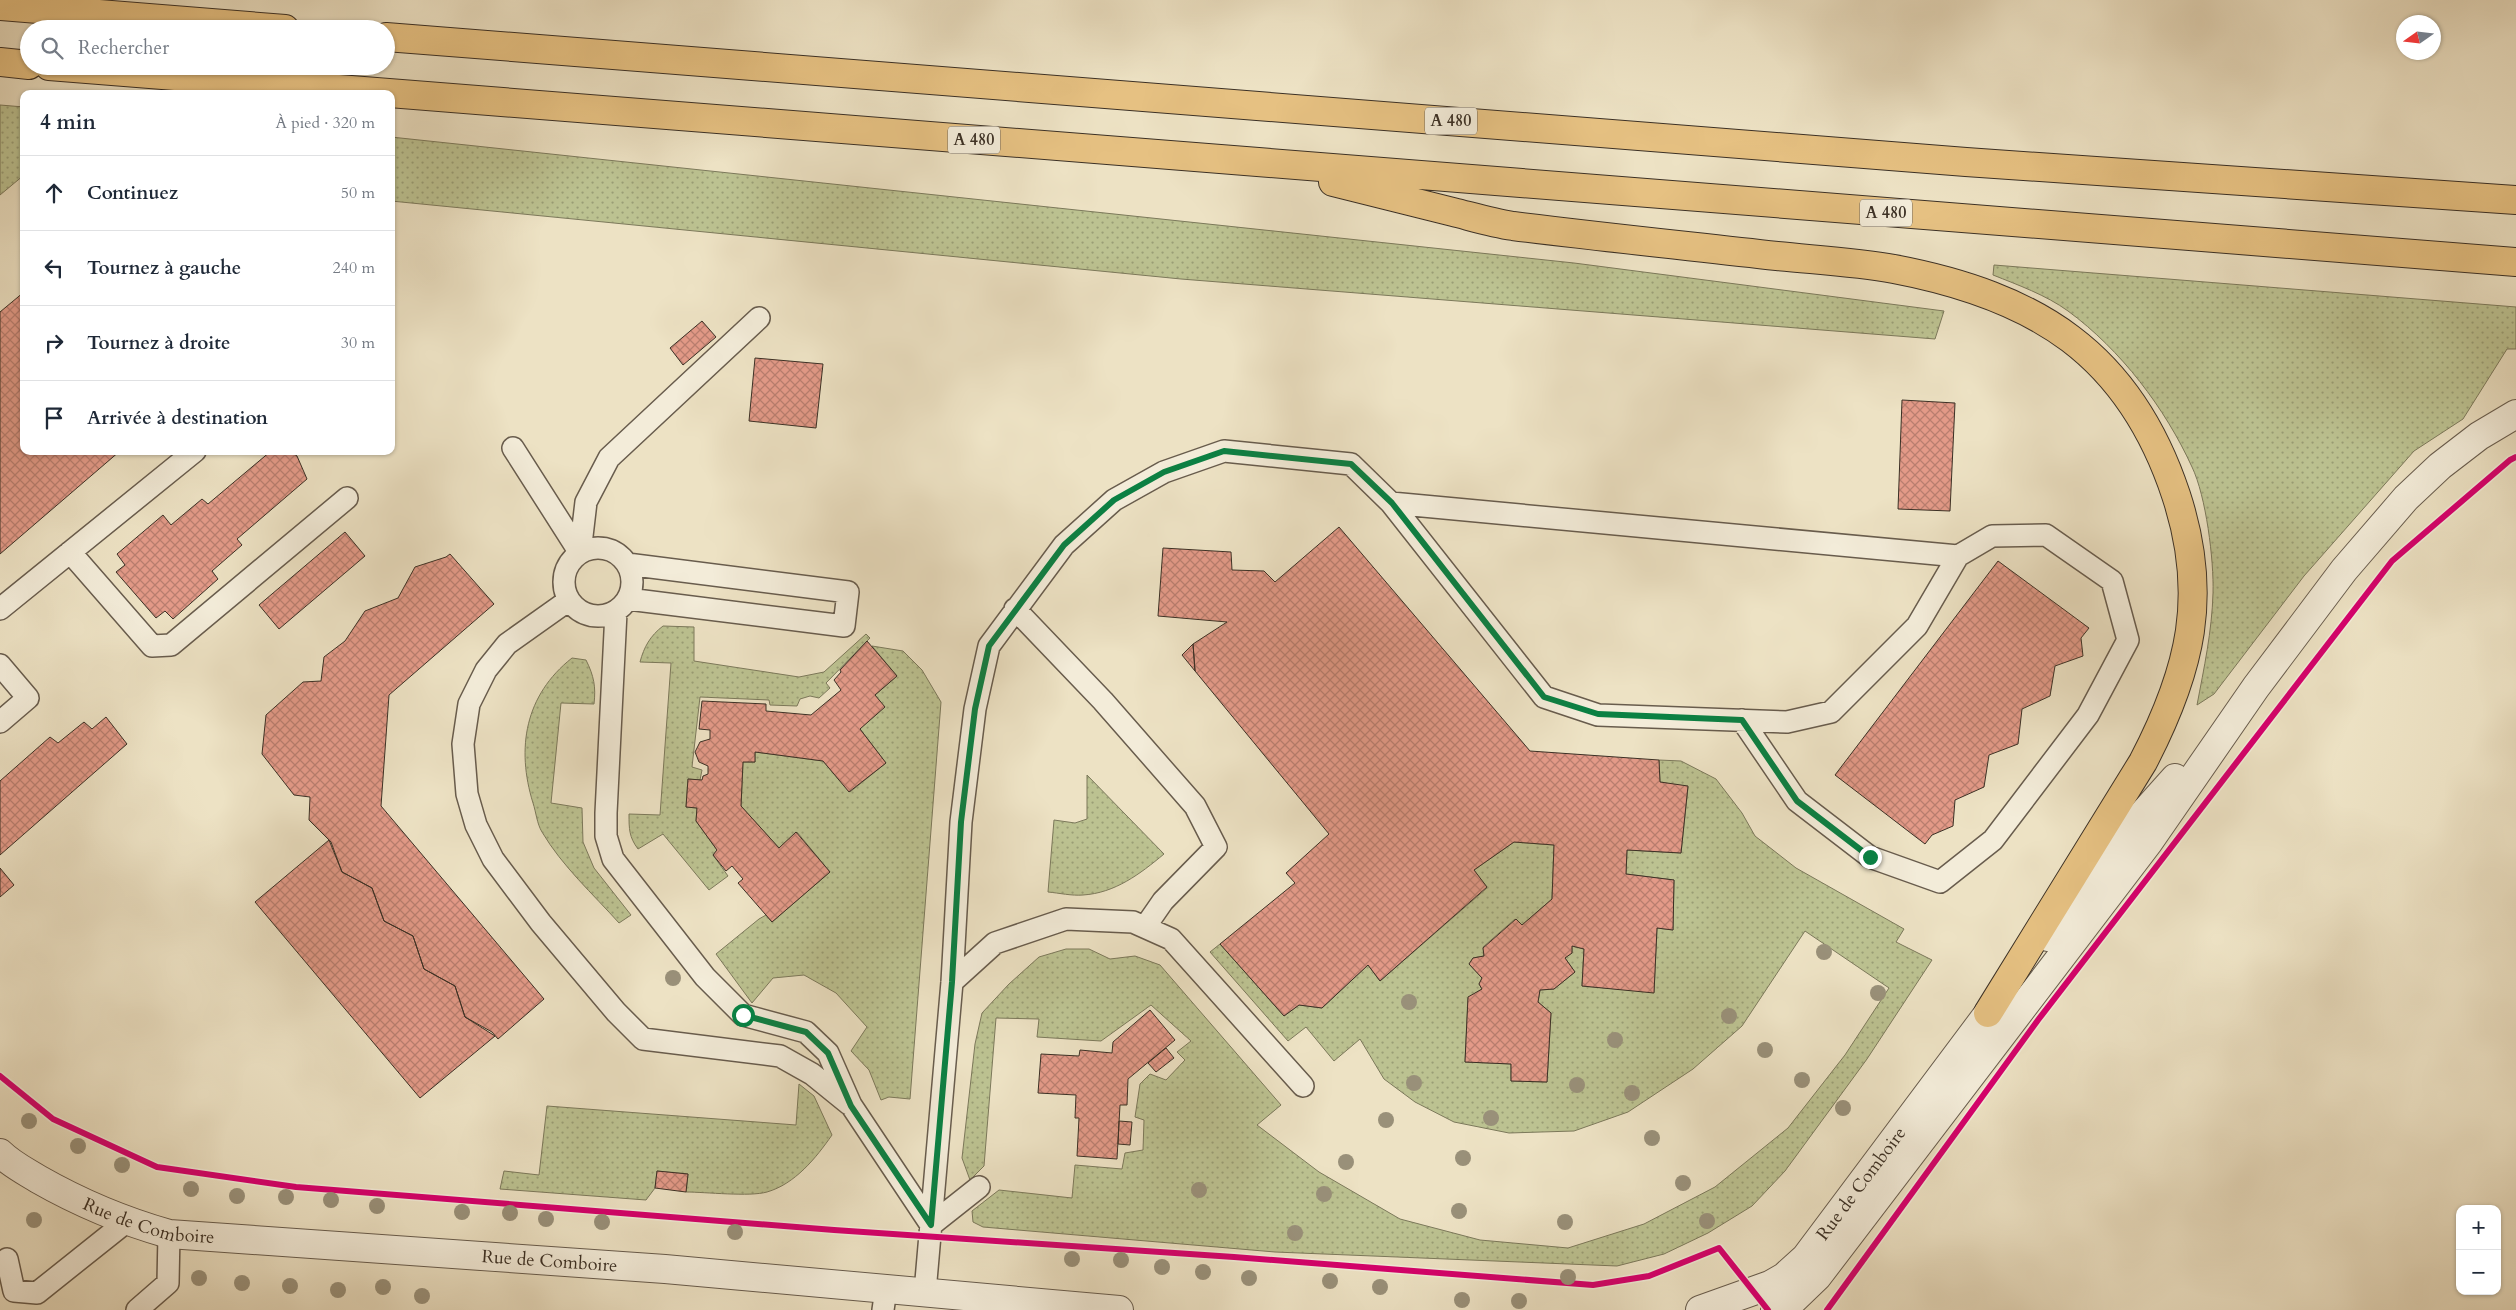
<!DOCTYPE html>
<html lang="fr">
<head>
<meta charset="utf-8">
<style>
	:root { --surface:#fff; --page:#f6f6f7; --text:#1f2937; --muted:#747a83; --line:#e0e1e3 }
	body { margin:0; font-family:Cardo,serif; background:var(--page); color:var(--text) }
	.controls { position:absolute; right:15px; bottom:15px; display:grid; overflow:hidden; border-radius:10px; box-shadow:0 1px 4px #0004 }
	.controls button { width:45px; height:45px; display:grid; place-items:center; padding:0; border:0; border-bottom:1px solid var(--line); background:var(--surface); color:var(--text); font:25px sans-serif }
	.compass { position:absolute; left:2396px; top:15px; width:45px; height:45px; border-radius:50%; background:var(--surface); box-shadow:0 1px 4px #0004; rotate:256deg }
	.stop { position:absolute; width:15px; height:15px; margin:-11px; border:4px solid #0b8043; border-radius:50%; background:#fff }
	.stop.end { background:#0b8043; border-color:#fff; box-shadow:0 1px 5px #0008 }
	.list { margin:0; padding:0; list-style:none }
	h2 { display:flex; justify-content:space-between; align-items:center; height:65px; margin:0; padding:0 20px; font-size:21px }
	h2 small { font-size:16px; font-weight:400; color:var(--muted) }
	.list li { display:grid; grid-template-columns:32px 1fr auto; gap:15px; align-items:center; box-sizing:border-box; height:75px; padding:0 20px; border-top:1px solid var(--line) }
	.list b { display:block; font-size:19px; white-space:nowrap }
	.list em { font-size:16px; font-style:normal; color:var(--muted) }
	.icon { flex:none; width:28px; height:28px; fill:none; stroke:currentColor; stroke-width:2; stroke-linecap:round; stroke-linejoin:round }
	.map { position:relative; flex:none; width:2516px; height:1310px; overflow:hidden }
	.search { position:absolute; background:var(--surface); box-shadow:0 1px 4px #0004; left:20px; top:20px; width:375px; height:55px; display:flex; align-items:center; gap:12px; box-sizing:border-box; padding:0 18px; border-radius:28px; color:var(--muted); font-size:19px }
	.panel { position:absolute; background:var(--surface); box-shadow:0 1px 4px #0004; left:20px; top:90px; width:375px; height:365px; border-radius:10px }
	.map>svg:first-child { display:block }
</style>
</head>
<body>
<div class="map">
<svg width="2516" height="1310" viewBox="0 0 2516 1310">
	<defs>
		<pattern id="grass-dots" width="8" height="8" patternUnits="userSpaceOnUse" patternTransform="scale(1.25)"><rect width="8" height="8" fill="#bcc291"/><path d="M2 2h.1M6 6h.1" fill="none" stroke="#9a9e76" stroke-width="1.8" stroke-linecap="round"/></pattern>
		<pattern id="building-cross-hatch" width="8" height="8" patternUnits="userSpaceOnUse" patternTransform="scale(1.25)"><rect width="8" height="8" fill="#e39a88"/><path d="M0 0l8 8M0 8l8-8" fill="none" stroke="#b97e6f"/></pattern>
	</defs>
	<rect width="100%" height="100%" fill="#ede2c4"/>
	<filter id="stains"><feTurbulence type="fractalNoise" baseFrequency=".004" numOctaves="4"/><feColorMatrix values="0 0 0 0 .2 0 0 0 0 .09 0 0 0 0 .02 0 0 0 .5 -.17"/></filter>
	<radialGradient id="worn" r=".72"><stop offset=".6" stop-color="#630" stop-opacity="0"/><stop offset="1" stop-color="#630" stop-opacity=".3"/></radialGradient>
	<path fill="url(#grass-dots)" stroke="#7c795b" d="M 0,105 L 24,107 L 24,175 L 0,195 Z
		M 391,137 L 1574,263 L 1944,311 L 1935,339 L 1181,279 L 391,201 Z
		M 1994,265 L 2516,307 L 2516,349 L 2507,349 L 2463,419 L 2414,451 L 2304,576 L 2214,694 L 2197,705 C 2204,668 2212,631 2213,593 C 2214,560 2206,496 2192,467 C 2165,408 2121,350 2068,311 C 2046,295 2018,285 1993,275 Z
		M 663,626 L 694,627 L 694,661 L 799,677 L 824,672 L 866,634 L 870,638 L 826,683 L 830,688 L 819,698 L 810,696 L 800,699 L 797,706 L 770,705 L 769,700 L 700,697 L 692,767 L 702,770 L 700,780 L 688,779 L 686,807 L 697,808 L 696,821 L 717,850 L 713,855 L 728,876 L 709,890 L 663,834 L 638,849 C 629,837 629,829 629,814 L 660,815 L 671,663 L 640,662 C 644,647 650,636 663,626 Z
		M 872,646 L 903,651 L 922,670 L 941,702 L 910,1099 L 889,1097 L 881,1100 L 869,1070 L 851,1051 L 867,1027 L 836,993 L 804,975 L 773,978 L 752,1003 L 716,954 L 759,919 L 766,915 L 772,922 L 830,872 L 797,832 L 779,848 L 741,806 L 743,762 L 755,762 L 755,752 L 823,761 L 850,792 L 886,763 L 860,729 L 875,695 L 897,676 Z
		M 572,658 L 586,660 C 594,676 596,687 594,704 L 561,703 L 551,803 L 582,808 L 583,842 L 594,868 L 631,915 L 619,923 C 593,894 562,866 542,832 C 537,824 536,812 533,803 C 516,748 525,695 572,658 Z
		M 1659,760 L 1681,761 L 1716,779 L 1742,813 L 1755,836 L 1796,868 L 1904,929 L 1896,942 L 1932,960 L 1867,1059 L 1785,1171 L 1752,1206 L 1708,1233 L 1664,1254 L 1617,1266 L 1275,1252 L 983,1227 L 973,1222 L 972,1211 L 999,1190 L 1072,1198 L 1075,1165 L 1122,1169 L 1125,1153 L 1143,1150 L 1144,1120 L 1135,1117 L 1140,1084 L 1150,1074 L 1166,1080 L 1185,1060 L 1177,1052 L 1191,1041 L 1151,1005 L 1101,1041 L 1037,1037 L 1039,1019 L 996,1018 L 984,1166 L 970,1180 L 962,1158 L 975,1044 L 982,1013 L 1009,984 L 1039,957 L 1066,949 L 1089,949 L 1110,959 L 1135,956 L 1160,965 L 1281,1105 L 1257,1125 L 1319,1172 L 1400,1219 L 1480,1240 L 1568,1248 L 1644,1224 L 1715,1187 L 1788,1128 L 1845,1055 L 1889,988 L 1805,931 L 1742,1026 L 1693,1069 L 1628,1112 L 1574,1131 L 1509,1133 L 1454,1122 L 1415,1102 L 1384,1079 L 1360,1039 L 1334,1061 L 1306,1027 L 1288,1041 L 1210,952 L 1220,944 L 1284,1016 L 1299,1005 L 1322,1008 L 1368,965 L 1380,981 L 1487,888 L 1474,870 L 1514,842 L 1554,845 L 1552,899 L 1522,925 L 1515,919 L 1483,947 L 1484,956 L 1473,958 L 1469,964 L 1482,978 L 1479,984 L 1482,989 L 1468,998 L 1465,1062 L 1511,1064 L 1511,1081 L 1547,1082 L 1551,1013 L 1538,1002 L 1540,990 L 1554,989 L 1575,972 L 1565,958 L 1572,953 L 1572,946 L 1584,949 L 1582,986 L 1654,992 L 1657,928 L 1673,930 L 1674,880 L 1626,874 L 1627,850 L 1681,853 L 1688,787 L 1660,782 Z
		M 1087,775 L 1164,854 C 1140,874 1115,893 1083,895 C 1072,896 1059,893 1048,892 L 1054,820 L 1075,823 L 1087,819 Z
		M 799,1084 L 814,1096 L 832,1135 C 816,1158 795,1184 767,1192 C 750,1197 705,1192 686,1192 L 688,1174 L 657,1171 L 655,1188 L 646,1200 L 500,1189 L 504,1171 L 539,1175 L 547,1106 L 796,1125 Z"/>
	<path fill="url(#building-cross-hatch)" stroke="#3b3025" d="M 24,292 L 24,451 L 120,451 L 0,554 L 0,312 Z
		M 702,321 L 716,337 L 683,365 L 670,348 Z
		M 755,358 L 823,364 L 816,428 L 749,421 Z
		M 1902,400 L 1955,403 L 1950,511 L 1898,509 Z
		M 271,451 L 290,451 L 297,456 L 307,479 L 237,539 L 242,545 L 212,571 L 218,579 L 173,619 L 165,611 L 156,618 L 116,572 L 125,565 L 117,554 L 163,515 L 171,525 L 202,499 L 208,504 Z
		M 1339,527 L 1530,751 L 1659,760 L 1660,782 L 1688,786 L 1681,853 L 1627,850 L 1626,874 L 1674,880 L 1673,930 L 1657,928 L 1654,993 L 1582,986 L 1584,949 L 1572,946 L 1572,953 L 1565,958 L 1575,972 L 1554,989 L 1540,990 L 1538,1002 L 1551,1013 L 1547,1082 L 1511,1081 L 1511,1064 L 1465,1062 L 1468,997 L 1482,989 L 1479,984 L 1482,978 L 1469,964 L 1473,958 L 1484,956 L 1483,948 L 1516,919 L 1522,925 L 1552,899 L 1554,845 L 1514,842 L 1474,870 L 1487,887 L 1380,981 L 1368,965 L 1322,1008 L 1299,1005 L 1284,1016 L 1220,944 L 1295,883 L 1286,873 L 1329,834 L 1195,671 L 1193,644 L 1227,622 L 1158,616 L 1163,548 L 1231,552 L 1232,570 L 1264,571 L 1275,582 Z
		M 345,532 L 365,556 L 279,629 L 259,605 Z
		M 450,554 L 494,604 L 389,695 L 381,806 L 544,999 L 498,1039 L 492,1032 L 465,1017 L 455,986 L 424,969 L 413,936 L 384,921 L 372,888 L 342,872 L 331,842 L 309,820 L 310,797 L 294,795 L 262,754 L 266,715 L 303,682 L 321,681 L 324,657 L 345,641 L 365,611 L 398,598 L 415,567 L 446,557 Z
		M 1998,561 L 2089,628 L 2081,638 L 2083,656 L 2055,666 L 2050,696 L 2022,709 L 2018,744 L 1989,755 L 1984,787 L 1955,800 L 1953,826 L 1932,835 L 1925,844 L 1835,775 Z
		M 867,641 L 897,676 L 875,695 L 885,707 L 860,729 L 886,763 L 849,792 L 823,761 L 755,752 L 755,762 L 743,762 L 741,806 L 779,848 L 796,832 L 830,872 L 772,922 L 738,883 L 743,879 L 732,866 L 726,871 L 713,855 L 717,850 L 696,821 L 697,808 L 686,807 L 688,779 L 702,780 L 703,776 L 708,774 L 708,766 L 699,762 L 695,752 L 700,742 L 710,739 L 710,730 L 699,729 L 702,701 L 766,704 L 766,711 L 811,715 L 841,690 L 834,680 L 841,672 L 840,670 Z
		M 1193,644 L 1195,671 L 1182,655 Z
		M 106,717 L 127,744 L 0,855 L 0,781 L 50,737 L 58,743 L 84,722 L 92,729 Z
		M 329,840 L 342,872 L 372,888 L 384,921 L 413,936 L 424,969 L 455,986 L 465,1017 L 495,1036 L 420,1098 L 255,902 Z
		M 0,868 L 14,885 L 0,897 Z
		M 1150,1010 L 1175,1040 L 1128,1079 L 1127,1105 L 1120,1105 L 1117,1159 L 1077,1156 L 1079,1118 L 1075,1118 L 1076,1095 L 1038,1093 L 1041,1054 L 1079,1056 L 1080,1050 L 1112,1053 L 1113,1042 Z
		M 1166,1048 L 1174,1058 L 1156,1072 L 1148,1063 Z
		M 1119,1121 L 1132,1122 L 1130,1145 L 1118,1144 Z
		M 657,1171 L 688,1174 L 686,1192 L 655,1188 Z"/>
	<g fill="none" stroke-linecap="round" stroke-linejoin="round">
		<defs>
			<path id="service" d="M 513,448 L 580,553
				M 1391,503 L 1958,556
				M564 582a34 34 0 1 1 68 0a34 34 0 1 1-68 0Z
				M 70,552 L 152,646 L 171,645 L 347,498
				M 580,553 L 586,502 L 609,458 L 759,318
				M 627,564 L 848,592 L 844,626 L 628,599
				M 569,600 L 507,644 L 486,670 L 469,704 L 463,744 L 467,794 L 476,825 L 493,859 L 541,923 L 616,1012 L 643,1039 L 780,1056 L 812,1074 L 849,1104
				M 0,609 L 195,451
				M 1015,609 L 1103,701 L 1195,806 L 1216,847 L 1163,901 L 1145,927
				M 616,612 L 606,813 L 606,836 L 613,859 L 705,977 L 743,1015 L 806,1032 L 828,1053 L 851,1105 L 931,1225 L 979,1187
				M 0,665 L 28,698 L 0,722
				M 952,982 L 995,943 L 1066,919 L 1133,922 L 1171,939 L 1303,1086
				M 7,1259 L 14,1291 L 37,1293 L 126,1222
				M 925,1292 L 952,982 L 961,822 L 975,709 L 989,646 L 1064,545 L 1114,500 L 1164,472 L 1224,451 L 1351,464 L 1391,503 L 1544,697 L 1598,715 L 1787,722 L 1831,712 L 1917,626 L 1958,556 L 1992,536 L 2046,535 L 2112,581 L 2128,640 L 2088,715 L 1993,840 L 1940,882 L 1870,857 L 1797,801 L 1742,720
				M 137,1310 L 168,1283 L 169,1234
				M 883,1310 L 886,1289"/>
			<g id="minor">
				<path d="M 2047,937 L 2132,826 L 2175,778"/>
				<path id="s1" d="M 0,1153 C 11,1164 25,1171 38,1179 C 80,1203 123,1221 169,1234 L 665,1269 L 1119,1310"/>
				<path id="s2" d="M 1700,1310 L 1770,1285 L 1784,1277 L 1806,1257 L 2002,995"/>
				<path d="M 1775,1310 L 1793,1300 L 1817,1277 L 2148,843 L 2256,687 L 2344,570 L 2406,498 L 2440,466 L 2479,436 L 2516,414"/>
			</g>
			<path id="motorway" d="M 0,6 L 285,29
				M 386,37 L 1966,162 L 2516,200
				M 0,62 L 29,65
				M 49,66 L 2516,262
				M 1333,182 C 1373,192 1413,202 1453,212 C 1473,217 1493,223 1513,226 C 1601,237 1689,246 1777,256 C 1816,260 1856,262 1894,269 C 2036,296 2129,353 2176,495 C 2209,595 2191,670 2143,762 L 1988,1013"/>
		</defs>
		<use href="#service" stroke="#685c4d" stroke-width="24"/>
		<use href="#minor" stroke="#685c4d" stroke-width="30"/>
		<use href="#motorway" stroke="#3b3025" stroke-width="30"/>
		<use href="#service" stroke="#f3ecd9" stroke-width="21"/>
		<use href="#minor" stroke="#f3ecd9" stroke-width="28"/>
		<use href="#motorway" stroke="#e6c182" stroke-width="28"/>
		<defs>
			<path id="cycleway" d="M 0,1076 L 53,1119 L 157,1167 L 296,1187 L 834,1230 L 1234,1257 L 1593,1285 L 1649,1276 L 1719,1248 L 1768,1310
				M 1827,1310 L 2038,1020 L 2392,561 L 2510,460 L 2516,457"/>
		</defs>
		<use href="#cycleway" stroke="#f3ecd9" stroke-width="9"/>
		<use href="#cycleway" stroke="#d6006c" stroke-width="6"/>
	</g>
	<g fill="#999079">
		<circle cx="1824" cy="952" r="8"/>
		<circle cx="673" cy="978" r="8"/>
		<circle cx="1878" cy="993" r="8"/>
		<circle cx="1409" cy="1002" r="8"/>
		<circle cx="1729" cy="1016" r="8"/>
		<circle cx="1615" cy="1040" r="8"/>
		<circle cx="1765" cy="1050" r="8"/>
		<circle cx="1802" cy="1080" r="8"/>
		<circle cx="1414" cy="1083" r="8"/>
		<circle cx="1577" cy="1085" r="8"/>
		<circle cx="1632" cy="1093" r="8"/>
		<circle cx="1843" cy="1108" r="8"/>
		<circle cx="1491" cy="1118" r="8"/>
		<circle cx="1386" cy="1120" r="8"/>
		<circle cx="29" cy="1121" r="8"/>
		<circle cx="1652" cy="1138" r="8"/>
		<circle cx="78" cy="1146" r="8"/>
		<circle cx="1463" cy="1158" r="8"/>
		<circle cx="1346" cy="1162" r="8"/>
		<circle cx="122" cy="1165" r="8"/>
		<circle cx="1683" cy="1183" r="8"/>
		<circle cx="191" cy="1189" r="8"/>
		<circle cx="1199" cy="1190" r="8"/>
		<circle cx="1324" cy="1194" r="8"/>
		<circle cx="237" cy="1196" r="8"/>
		<circle cx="286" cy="1197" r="8"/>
		<circle cx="331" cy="1200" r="8"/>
		<circle cx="377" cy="1206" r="8"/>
		<circle cx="1459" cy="1211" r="8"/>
		<circle cx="462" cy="1212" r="8"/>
		<circle cx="510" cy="1213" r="8"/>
		<circle cx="546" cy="1219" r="8"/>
		<circle cx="34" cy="1220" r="8"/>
		<circle cx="1707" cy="1221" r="8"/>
		<circle cx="602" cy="1222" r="8"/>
		<circle cx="1565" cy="1222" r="8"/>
		<circle cx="735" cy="1232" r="8"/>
		<circle cx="1295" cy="1233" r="8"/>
		<circle cx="1072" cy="1259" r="8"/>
		<circle cx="1121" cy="1260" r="8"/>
		<circle cx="1162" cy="1267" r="8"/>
		<circle cx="1203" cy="1272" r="8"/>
		<circle cx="1568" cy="1277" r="8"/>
		<circle cx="199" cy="1278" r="8"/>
		<circle cx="1249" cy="1278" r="8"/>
		<circle cx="1330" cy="1281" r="8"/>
		<circle cx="242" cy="1283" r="8"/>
		<circle cx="290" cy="1286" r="8"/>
		<circle cx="383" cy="1287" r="8"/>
		<circle cx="1380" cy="1287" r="8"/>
		<circle cx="338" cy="1290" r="8"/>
		<circle cx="422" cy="1296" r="8"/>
		<circle cx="1462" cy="1300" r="8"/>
		<circle cx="1519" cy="1301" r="8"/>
	</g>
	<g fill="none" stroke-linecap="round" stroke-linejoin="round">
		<path stroke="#0b8043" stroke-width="6" d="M 743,1015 L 806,1032 L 828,1053 L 851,1106 L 931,1225 L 952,982 L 961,822 L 975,709 L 989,646 L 1064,545 L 1114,500 L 1164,472 L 1224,451 L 1351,464 L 1392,503 L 1544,697 L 1598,714 L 1742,720 L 1797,801 L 1870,857"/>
	</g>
	<g text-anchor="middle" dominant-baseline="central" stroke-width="5" stroke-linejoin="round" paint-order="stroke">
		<g fill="#f3ecd9" stroke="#72685b" stroke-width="1">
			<rect x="1425" y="107.5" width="52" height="27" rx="4"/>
			<rect x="948" y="126.5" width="52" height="27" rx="4"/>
			<rect x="1860" y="199.5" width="52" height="27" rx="4"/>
		</g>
		<g font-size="16" font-weight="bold" fill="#3b3025">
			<text x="1451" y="121">A 480</text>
			<text x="974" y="140">A 480</text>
			<text x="1886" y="213">A 480</text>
		</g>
		<g font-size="18" fill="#3b3025" stroke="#f3ecd9">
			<text stroke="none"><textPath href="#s2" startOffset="212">Rue de Comboire</textPath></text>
			<text stroke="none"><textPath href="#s1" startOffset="166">Rue de Comboire</textPath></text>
			<text stroke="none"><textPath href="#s1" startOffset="570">Rue de Comboire</textPath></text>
		</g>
	</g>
	<rect width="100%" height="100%" filter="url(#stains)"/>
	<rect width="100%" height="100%" fill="url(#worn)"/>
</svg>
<div class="controls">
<button>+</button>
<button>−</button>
</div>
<svg class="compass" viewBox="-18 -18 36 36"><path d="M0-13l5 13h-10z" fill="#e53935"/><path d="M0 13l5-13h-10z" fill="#747a83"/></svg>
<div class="stop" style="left:743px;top:1015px"></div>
<div class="stop end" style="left:1870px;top:857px"></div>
<div class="search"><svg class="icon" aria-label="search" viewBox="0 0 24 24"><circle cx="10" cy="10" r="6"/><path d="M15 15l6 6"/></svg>Rechercher</div>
<section class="panel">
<h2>4 min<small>À pied · 320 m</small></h2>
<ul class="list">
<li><svg class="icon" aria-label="ahead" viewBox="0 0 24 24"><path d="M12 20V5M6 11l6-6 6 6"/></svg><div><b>Continuez</b></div><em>50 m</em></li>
<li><svg class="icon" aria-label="left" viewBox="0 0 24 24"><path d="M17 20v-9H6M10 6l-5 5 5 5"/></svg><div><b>Tournez à gauche</b></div><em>240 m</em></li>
<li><svg class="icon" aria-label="right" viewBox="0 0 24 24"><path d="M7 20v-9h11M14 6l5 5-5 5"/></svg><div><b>Tournez à droite</b></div><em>30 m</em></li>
<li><svg class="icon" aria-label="arrive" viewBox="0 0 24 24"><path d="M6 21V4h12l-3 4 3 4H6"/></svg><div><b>Arrivée à destination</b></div></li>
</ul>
</section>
</div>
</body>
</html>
